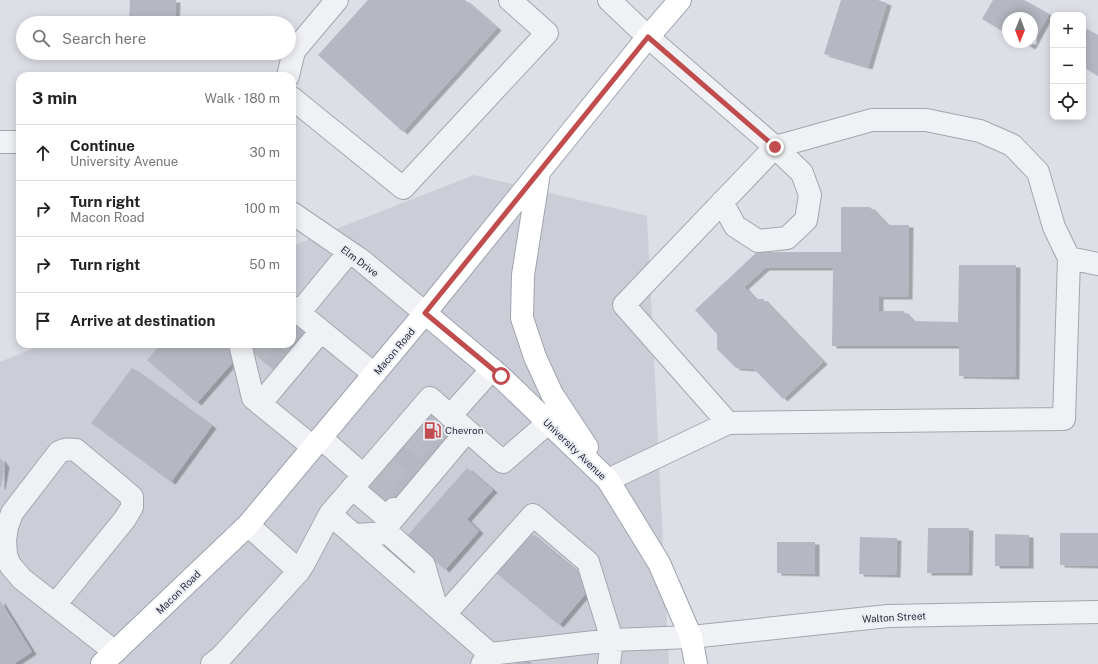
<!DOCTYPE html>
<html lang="en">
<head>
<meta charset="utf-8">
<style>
	:root { --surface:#fff; --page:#f6f6f6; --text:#222; --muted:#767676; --line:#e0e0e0 }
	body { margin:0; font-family:"Public Sans",sans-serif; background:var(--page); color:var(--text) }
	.controls { position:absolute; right:12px; top:12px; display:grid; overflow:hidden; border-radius:8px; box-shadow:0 2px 10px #0003 }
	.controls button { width:36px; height:36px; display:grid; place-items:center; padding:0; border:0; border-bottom:1px solid var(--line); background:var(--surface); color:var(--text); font:20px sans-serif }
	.compass { position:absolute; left:1002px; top:12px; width:36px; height:36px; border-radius:50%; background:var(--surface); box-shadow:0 2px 10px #0003; rotate:181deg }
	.stop { position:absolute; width:12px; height:12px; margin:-9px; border:3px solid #c14c4d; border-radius:50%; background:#fff }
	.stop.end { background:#c14c4d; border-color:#fff; box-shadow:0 1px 4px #0008 }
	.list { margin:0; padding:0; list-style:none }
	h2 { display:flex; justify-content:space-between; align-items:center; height:52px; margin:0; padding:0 16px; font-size:17px }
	h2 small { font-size:13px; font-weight:400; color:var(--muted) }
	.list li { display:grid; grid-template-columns:26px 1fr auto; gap:12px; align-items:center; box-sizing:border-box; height:56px; padding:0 16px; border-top:1px solid var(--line) }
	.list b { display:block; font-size:15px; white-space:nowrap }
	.list p { margin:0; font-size:13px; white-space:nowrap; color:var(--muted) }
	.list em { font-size:13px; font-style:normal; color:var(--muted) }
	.icon { flex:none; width:22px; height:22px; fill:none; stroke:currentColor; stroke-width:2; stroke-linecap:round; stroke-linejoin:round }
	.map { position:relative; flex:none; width:1098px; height:664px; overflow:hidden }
	.search { position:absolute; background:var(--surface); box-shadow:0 2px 10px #0003; left:16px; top:16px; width:280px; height:44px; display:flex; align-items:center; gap:10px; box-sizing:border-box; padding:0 14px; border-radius:22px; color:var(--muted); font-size:15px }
	.panel { position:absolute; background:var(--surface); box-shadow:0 2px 10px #0003; left:16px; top:72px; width:280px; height:276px; border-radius:12px }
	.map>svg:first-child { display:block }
</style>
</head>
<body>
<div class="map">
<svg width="1098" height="664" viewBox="0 0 1098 664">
	<defs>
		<filter id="shadow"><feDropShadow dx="4.5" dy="2.5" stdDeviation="0" flood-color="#0004"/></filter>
	</defs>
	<rect width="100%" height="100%" fill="#dddfe6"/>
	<path fill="#ccced7" d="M 474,175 L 647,216 L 669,664 L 0,664 L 0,362 L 44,344 L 292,344 L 292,246 Z"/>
	<path fill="#b5b8c2" filter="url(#shadow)" d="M 130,0 L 176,0 L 175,23 L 129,23 Z
		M 368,0 L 465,0 L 497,28 L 403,132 L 318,55 Z
		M 841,0 L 878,0 L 887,3 L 868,67 L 824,54 Z
		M 993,0 L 1024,0 L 1049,14 L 1031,47 L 1022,42 L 1032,42 L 1032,18 L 1008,18 L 1008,34 L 982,19 Z
		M 1083,27 L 1098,35 L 1098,76 L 1083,67 Z
		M 841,207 L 870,207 L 887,225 L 909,225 L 908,297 L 879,297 L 879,311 L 903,311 L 913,321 L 958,322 L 959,265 L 1016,265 L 1015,377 L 959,376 L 959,346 L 832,346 L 833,269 L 832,268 L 765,268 L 744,287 L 755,299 L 763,299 L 823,362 L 783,399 L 754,369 L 736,368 L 717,349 L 717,334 L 695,310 L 757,252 L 841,252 Z
		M 292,320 L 309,335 L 277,373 L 243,344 L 292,344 Z
		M 161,344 L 228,344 L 240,354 L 197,403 L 147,360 Z
		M 132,368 L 212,426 L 171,482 L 91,423 Z
		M 431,411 L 458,433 L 392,512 L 365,490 Z
		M 0,458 L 5,465 L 1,487 L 0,487 Z
		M 467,468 L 493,490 L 467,519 L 479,531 L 445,570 L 407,536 Z
		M 928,528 L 969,528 L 968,573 L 927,573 Z
		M 530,533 L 593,585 L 559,625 L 496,573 Z
		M 1060,533 L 1098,533 L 1098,566 L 1060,565 Z
		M 995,534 L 1029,535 L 1029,566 L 995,566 Z
		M 860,537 L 897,538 L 896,575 L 859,574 Z
		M 777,542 L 815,542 L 815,574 L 777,573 Z
		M 0,600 L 32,652 L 14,664 L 0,664 Z
		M 522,657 L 530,664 L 516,664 Z"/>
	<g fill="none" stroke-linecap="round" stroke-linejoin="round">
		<path stroke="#b9bbc4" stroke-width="22" stroke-dasharray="22 11" stroke-linecap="butt" d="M 256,355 L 266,344
			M 426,418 L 452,441
			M 410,437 L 436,459
			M 384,467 L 410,490
			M 369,486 L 394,509"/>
		<defs>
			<path id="minor" d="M 609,0 L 648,37 L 775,147 L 802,173 L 810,195 L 806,220 L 787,238 L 758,241 L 735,226 L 722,202
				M 288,76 L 294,51 L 337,0
				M 292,98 L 403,188 L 547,33 L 510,0
				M 0,142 L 20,142
				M 292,213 L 361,260 L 425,313
				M 1069,258 L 1098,264
				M 292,307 L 374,374
				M 299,313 L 349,252
				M 240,344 L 253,398 L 313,447
				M 260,404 L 321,331
				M 450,416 L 492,369
				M 321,438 L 363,475
				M 608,480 L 728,423 L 1064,419 L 1069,258 L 1054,227 L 1038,172 L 1012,145 L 980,131 L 926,120 L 872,120 L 775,147 L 624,305 L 728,423
				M 352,488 L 391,521 L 398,513
				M 394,509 L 398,513 L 467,431
				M 330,514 L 490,654
				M 248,525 L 299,571
				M 355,535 L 388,533 L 424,565 L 436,606
				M 55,605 L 125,519 L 132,507 L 132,497 L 124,490 L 76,450 C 69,449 65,449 59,452 L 12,513 L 7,527 L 5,540 L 6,555 L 10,565 L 22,579 L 115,652
				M 445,614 L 533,515 L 588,562 L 612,640 L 609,664
				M 212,664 L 221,657 L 299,571 L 303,565 L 330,514 L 430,398 L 503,462 L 549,422
				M 482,664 L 490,654 L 612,640 L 691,637 L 888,616 L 1098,612"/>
			<path id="major" d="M 539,173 L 523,275 L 522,318 L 535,357 L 552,394 L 587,447
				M 425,313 L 501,377 L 608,480 L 659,563 L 691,637 L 696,664
				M 102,664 L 248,525 L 425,313 L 648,37 L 680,0"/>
		</defs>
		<use href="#minor" stroke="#a3a6af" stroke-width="24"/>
		<use href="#major" stroke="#9ea3b0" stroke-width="24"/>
		<use href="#minor" stroke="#f0f1f4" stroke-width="22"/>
		<use href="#major" stroke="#fff" stroke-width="22"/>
	</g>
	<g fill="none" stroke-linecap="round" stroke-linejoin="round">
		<path stroke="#c14c4d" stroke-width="5" d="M 501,376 L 425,313 L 648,37 L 775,147"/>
	</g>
	<defs>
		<symbol id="fuel-bare" viewBox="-9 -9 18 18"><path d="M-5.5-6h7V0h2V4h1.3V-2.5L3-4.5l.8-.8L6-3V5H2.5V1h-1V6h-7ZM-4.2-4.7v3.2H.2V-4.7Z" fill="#c14c4d" stroke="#eceef4" stroke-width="2.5" paint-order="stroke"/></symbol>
	</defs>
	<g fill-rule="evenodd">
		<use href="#fuel-bare" x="420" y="418" width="25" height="25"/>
	</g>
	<g text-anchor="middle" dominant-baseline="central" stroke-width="4" stroke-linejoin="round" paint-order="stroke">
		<g font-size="10" fill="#282c3b" stroke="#eceef4">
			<text transform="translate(360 261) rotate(37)">Elm Drive</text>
			<text transform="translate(394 351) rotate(-50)">Macon Road</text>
			<text transform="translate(575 449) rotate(44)">University Avenue</text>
			<text transform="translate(178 592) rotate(-44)">Macon Road</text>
			<text transform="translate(894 617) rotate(-3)">Walton Street</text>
		</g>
		<g font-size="10" fill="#282c3b" stroke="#eceef4" text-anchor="start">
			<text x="445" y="430">Chevron</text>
		</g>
	</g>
</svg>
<div class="controls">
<button>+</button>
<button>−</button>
<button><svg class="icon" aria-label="locate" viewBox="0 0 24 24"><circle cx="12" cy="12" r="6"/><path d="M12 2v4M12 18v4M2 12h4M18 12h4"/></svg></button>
</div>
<svg class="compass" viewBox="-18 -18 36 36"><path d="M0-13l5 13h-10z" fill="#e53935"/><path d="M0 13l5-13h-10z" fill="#767676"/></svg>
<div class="stop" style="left:501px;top:376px"></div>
<div class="stop end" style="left:775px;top:147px"></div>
<div class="search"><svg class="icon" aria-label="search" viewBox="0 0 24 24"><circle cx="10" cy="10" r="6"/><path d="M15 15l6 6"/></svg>Search here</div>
<section class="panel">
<h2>3 min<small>Walk · 180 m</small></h2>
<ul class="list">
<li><svg class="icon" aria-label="ahead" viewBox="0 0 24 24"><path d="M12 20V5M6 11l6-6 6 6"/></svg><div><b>Continue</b><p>University Avenue</p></div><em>30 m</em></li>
<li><svg class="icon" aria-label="right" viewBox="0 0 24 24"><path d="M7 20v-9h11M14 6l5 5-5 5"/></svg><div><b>Turn right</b><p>Macon Road</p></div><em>100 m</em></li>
<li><svg class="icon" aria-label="right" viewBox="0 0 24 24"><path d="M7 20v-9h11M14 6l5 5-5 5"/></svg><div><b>Turn right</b></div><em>50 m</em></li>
<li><svg class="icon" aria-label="arrive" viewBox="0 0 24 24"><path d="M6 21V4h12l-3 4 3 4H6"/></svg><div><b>Arrive at destination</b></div></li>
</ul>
</section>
</div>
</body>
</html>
